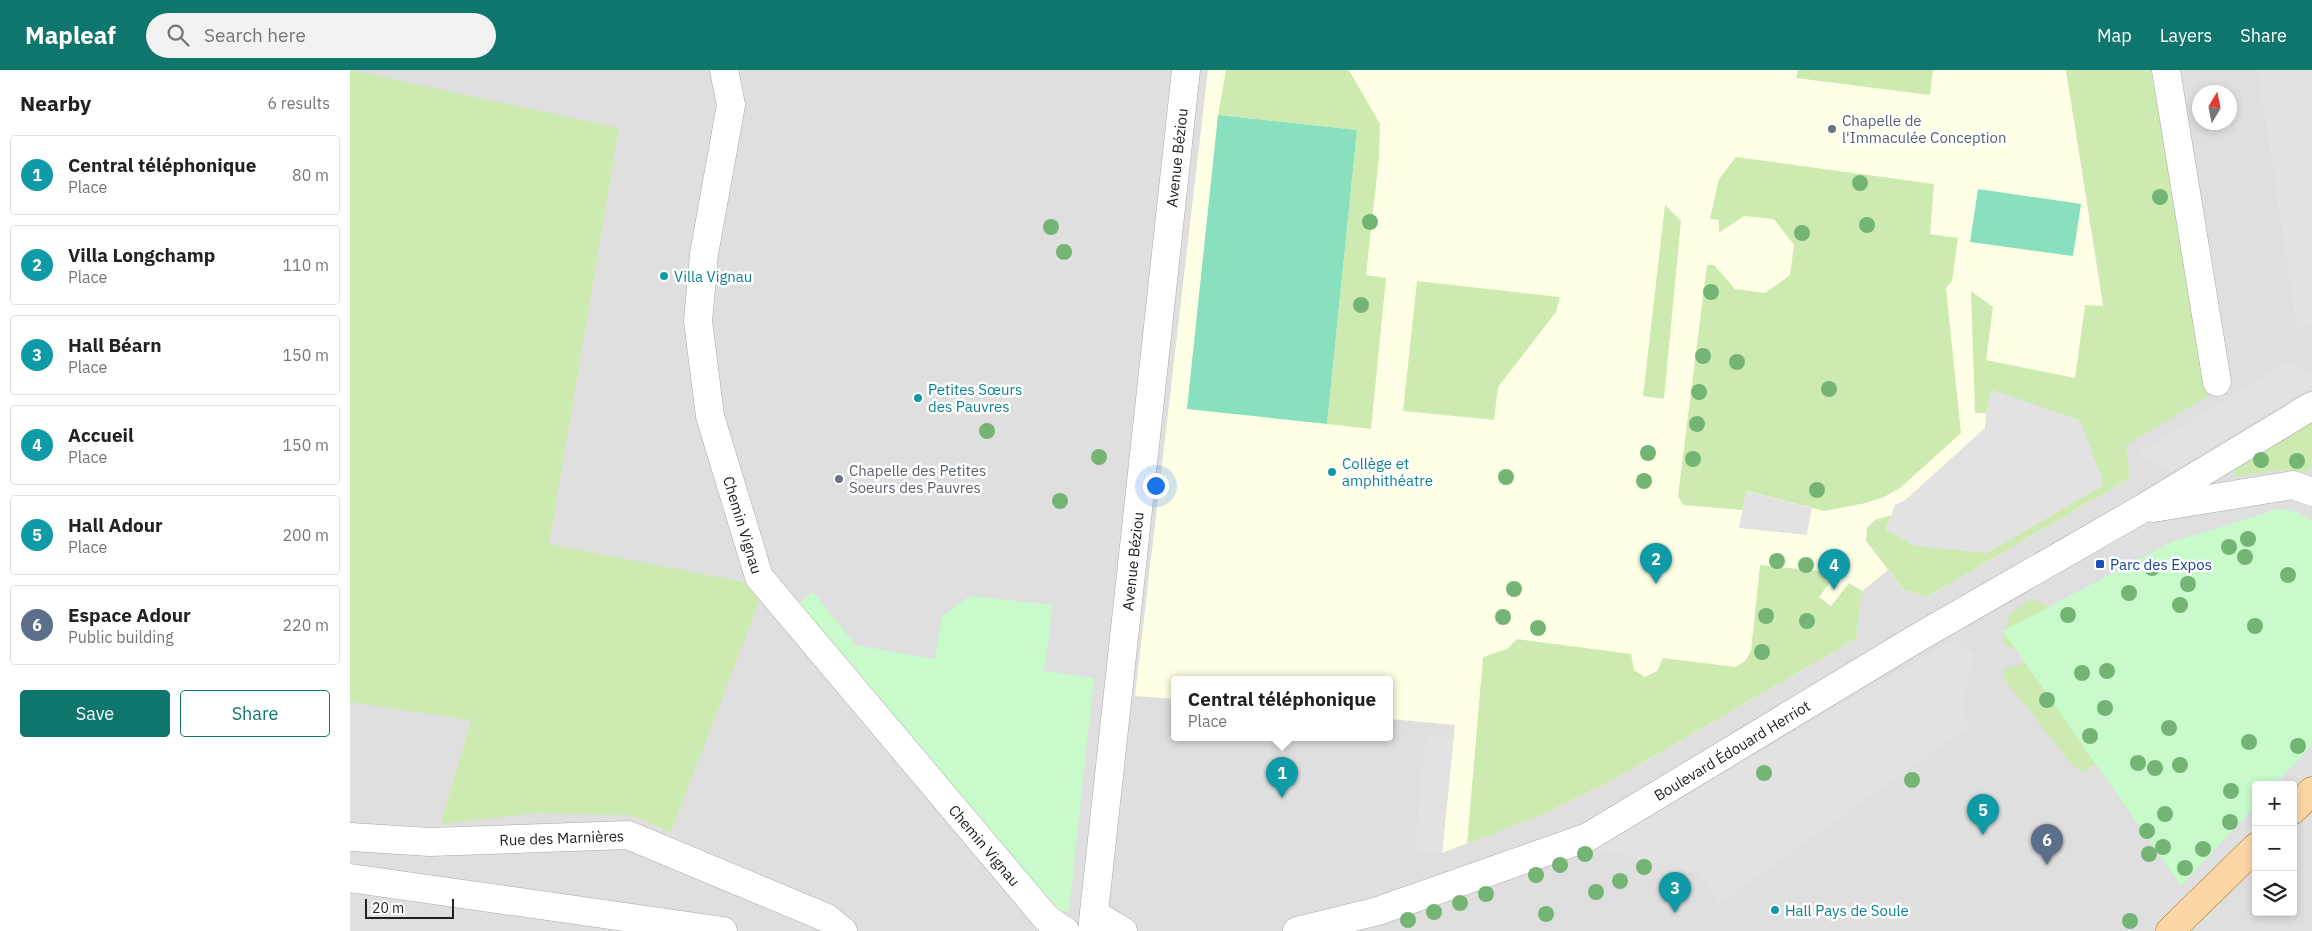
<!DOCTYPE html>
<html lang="en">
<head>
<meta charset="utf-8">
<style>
	:root { --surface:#fff; --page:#f2f2f2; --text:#222; --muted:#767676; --line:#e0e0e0; --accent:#0f766e }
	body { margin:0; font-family:"IBM Plex Sans",sans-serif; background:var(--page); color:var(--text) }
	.controls { position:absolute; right:15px; bottom:15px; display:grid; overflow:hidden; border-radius:5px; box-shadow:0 2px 8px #0003 }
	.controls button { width:45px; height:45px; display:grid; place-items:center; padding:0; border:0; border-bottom:1px solid var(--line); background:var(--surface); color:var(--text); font:25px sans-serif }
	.compass { position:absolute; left:1842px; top:15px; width:45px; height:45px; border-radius:50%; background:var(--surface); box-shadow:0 2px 8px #0003; rotate:10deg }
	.scale { position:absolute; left:15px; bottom:12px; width:89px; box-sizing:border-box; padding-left:5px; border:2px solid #222; border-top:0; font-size:14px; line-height:18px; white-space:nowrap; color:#222; -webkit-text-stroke:4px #fff; paint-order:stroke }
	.you { position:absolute; left:805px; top:415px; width:18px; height:18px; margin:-12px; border:4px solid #fff; border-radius:50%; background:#1a73e8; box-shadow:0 0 0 8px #1a73e833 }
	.badge { display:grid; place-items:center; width:32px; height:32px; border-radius:50%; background:var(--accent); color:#fff; font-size:16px; font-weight:700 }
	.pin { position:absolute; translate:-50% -41px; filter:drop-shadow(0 1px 2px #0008) }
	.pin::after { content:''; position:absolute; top:26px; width:18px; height:15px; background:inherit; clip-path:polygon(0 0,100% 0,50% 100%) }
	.popup { position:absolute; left:821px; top:606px; width:222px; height:65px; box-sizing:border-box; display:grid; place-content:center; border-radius:5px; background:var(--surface); filter:drop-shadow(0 1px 4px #0005); font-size:16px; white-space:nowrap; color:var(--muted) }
	.popup b { font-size:19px; color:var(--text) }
	.popup::after { content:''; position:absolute; left:50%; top:100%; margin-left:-10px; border:10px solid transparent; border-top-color:var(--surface) }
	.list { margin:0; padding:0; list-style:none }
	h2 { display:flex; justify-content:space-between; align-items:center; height:65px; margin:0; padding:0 20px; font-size:21px }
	h2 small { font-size:16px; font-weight:400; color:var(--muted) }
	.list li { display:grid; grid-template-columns:32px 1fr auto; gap:15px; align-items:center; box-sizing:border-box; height:80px; margin:0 10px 10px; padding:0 10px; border:1px solid var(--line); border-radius:5px }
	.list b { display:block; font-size:19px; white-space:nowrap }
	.list p { margin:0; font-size:16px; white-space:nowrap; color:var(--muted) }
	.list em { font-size:16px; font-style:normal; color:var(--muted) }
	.actions { display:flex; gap:10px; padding:15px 20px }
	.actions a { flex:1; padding:11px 0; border:1px solid var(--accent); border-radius:5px; text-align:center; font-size:18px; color:var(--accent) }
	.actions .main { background:var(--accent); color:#fff }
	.icon { flex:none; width:28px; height:28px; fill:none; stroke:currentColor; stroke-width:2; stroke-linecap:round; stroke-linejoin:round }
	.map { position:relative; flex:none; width:1962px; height:861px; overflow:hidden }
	header { display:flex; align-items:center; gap:30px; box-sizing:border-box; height:70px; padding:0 25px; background:var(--accent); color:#fff }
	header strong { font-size:24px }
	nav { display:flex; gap:28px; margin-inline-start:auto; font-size:18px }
	.search { width:350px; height:45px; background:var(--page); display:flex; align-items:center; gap:12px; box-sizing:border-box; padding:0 18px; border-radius:28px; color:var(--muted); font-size:19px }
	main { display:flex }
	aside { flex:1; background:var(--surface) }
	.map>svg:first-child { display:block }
</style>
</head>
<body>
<header>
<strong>Mapleaf</strong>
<div class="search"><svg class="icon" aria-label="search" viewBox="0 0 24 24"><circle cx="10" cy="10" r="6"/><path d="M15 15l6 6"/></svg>Search here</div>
<nav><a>Map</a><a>Layers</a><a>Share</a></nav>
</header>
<main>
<aside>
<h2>Nearby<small>6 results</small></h2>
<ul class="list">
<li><span class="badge" style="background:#0f9aa8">1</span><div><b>Central téléphonique</b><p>Place</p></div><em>80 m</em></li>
<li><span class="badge" style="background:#0f9aa8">2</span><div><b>Villa Longchamp</b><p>Place</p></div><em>110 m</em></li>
<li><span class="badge" style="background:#0f9aa8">3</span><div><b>Hall Béarn</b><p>Place</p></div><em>150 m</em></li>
<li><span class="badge" style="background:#0f9aa8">4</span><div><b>Accueil</b><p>Place</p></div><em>150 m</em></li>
<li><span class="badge" style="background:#0f9aa8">5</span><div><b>Hall Adour</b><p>Place</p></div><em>200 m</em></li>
<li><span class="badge" style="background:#5c6f8a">6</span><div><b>Espace Adour</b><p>Public building</p></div><em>220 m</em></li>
</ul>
<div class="actions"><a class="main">Save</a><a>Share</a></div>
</aside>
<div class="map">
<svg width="1962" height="861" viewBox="0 0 1962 861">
	<rect width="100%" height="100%" fill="#f2efe9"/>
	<path fill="#e0dfdf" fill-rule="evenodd" d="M 0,0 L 1962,0 L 1962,861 L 0,861 ZM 1850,22 L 1880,22 L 1880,52 L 1850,52 ZM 824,609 L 1040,609 L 1040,667 L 824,667 ZM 1906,715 L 1943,715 L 1943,842 L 1906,842 Z"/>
	<path fill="#ffffe5" d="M 858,0 L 1716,0 L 1780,408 L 1577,527 L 1553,519 L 1538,500 L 1512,521 L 1506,569 L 1261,711 L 1193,744 L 1092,783 L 1105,655 L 1040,649 L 1040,609 L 824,609 L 824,629 L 785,626 Z"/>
	<path fill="#cdebb0" d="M 0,0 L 269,58 L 199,474 L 393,512 L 411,527 L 321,762 L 280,745 L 185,743 L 91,754 L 121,650 L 0,632 Z
		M 876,0 L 999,0 L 1030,54 L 1029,88 L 1016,205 L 1036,208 L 1021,359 L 977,354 L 1007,60 L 868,45 Z
		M 1448,0 L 1583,0 L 1580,25 L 1446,8 Z
		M 1716,0 L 1810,0 L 1863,323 L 1776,375 L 1780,408 L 1577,527 L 1553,519 L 1516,471 L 1517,458 L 1525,450 L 1541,445 L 1536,460 L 1637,483 L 1642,320 L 1636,343 L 1625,343 L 1621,221 L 1643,237 L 1636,290 L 1725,308 L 1735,235 L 1754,236 Z
		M 1386,87 L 1584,114 L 1580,164 L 1608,168 L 1602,211 L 1596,218 L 1611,363 L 1550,418 L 1534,427 L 1516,433 L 1475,441 L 1397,421 L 1393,440 L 1333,435 L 1328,426 L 1357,195 L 1364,195 L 1385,219 L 1415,223 L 1440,205 L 1444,175 L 1424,149 L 1394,146 L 1369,163 L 1369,150 L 1360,149 L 1369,109 Z
		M 1315,135 L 1331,151 L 1314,329 L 1293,326 Z
		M 1067,211 L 1210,227 L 1206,242 L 1148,317 L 1144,350 L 1053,341 Z
		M 1962,352 L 1962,394 L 1958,402 L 1929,400 L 1886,407 L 1883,400 Z
		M 1410,495 L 1487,503 L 1469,527 L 1481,536 L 1499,513 L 1512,521 L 1506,569 L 1261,711 L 1193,744 L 1117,774 L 1133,587 L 1157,579 L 1167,569 L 1281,584 L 1284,600 L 1295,607 L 1307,601 L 1313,588 L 1386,597 L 1396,590 L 1401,581 Z
		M 1681,529 L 1697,535 L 1697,538 L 1665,578 L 1657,577 L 1653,573 L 1653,569 L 1660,544 Z
		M 1675,592 L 1748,692 L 1735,701 L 1729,700 L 1723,696 L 1655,610 L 1653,600 Z"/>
	<path fill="#c8facc" d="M 1928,439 L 1947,442 L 1962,452 L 1962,675 L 1925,715 L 1906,715 L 1906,735 L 1831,816 L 1653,561 L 1822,472 Z
		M 463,522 L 505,575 L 585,589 L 592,546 L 620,526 L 703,535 L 694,601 L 744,608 L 719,841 L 709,841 L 445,537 Z"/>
	<path fill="#88e0be" d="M 868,45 L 1007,60 L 977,354 L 837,339 Z
		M 1628,119 L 1731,134 L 1723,186 L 1620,172 Z"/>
	<path fill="#e2e2e2" d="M 1908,0 L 1962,0 L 1962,255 L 1947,258 Z
		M 1938,291 L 1962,304 L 1962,315 L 1821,402 L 1788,383 Z
		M 1642,320 L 1730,350 L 1754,415 L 1637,483 L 1565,476 L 1536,460 L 1545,435 L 1555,430 L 1635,358 L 1636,343 Z
		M 1396,421 L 1462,438 L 1457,465 L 1389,458 Z
		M 1604,569 L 1625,586 L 1611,636 L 1621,655 L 1370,833 L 1349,803 L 1246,779 Z
		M 1104,663 L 1092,783 L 1064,782 L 1076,668 Z"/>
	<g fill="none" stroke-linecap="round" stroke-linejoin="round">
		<defs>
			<g id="minor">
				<path id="s1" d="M 374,0 L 381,35 L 354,184 L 348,251 L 360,346 L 409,507 L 697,849 L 715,861"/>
				<path d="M 1816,0 L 1867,312"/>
				<path d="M 1803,438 L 1943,415 L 1962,422"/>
				<path id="s2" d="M 0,767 L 80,772 L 278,765 L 477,848 L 493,861"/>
				<path d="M 0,808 L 373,861"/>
				<path d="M 744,844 L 773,861"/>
				<path id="s3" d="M 742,861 L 836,0"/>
				<path id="s4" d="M 947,861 L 1028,841 L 1238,767 L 1569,567 L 1790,440 L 1962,336"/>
			</g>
			<path id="major" d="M 1943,740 L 1962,721
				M 1820,861 L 1906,777"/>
		</defs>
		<use href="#minor" stroke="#a9a9a9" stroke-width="29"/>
		<use href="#major" stroke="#a06b00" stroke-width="29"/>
		<use href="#minor" stroke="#fff" stroke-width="28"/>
		<use href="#major" stroke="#fcd6a4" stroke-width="28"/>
	</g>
	<g fill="#74b475">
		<circle cx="1510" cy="113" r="8"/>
		<circle cx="1810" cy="127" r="8"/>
		<circle cx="1020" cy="152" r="8"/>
		<circle cx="1517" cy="155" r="8"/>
		<circle cx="701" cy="157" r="8"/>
		<circle cx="1452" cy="163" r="8"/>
		<circle cx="714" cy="182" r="8"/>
		<circle cx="1361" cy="222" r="8"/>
		<circle cx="1011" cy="235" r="8"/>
		<circle cx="1353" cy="286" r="8"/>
		<circle cx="1387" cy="292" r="8"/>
		<circle cx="1479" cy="319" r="8"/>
		<circle cx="1349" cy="322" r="8"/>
		<circle cx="1347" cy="354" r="8"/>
		<circle cx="637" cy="361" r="8"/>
		<circle cx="1298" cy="383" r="8"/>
		<circle cx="749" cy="387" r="8"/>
		<circle cx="1343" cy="389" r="8"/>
		<circle cx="1911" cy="390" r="8"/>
		<circle cx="1947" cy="391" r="8"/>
		<circle cx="1156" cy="407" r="8"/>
		<circle cx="1294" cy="411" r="8"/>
		<circle cx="1467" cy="420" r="8"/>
		<circle cx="710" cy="431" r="8"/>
		<circle cx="1898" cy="469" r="8"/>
		<circle cx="1879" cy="477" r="8"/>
		<circle cx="1895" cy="487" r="8"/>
		<circle cx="1427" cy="491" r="8"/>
		<circle cx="1456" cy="495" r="8"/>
		<circle cx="1802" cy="498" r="8"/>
		<circle cx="1938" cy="505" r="8"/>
		<circle cx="1838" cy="514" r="8"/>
		<circle cx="1164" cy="519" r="8"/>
		<circle cx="1779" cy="523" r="8"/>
		<circle cx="1830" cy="535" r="8"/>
		<circle cx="1718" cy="545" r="8"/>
		<circle cx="1416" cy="546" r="8"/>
		<circle cx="1153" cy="547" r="8"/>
		<circle cx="1457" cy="551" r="8"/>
		<circle cx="1905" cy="556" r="8"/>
		<circle cx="1188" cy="558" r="8"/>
		<circle cx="1412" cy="582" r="8"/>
		<circle cx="1757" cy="601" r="8"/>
		<circle cx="1732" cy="603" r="8"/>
		<circle cx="1697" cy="630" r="8"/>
		<circle cx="1755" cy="638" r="8"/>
		<circle cx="1819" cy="658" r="8"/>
		<circle cx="1740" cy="666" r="8"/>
		<circle cx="1899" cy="672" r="8"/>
		<circle cx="1948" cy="676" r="8"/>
		<circle cx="1788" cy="693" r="8"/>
		<circle cx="1830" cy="695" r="8"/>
		<circle cx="1805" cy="698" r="8"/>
		<circle cx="1414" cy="703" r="8"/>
		<circle cx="1562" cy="710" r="8"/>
		<circle cx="1881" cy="721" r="8"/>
		<circle cx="1815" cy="744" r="8"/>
		<circle cx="1880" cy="752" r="8"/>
		<circle cx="1797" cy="761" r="8"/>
		<circle cx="1813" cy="777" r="8"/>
		<circle cx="1853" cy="779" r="8"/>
		<circle cx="1235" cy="784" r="8"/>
		<circle cx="1799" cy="784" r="8"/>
		<circle cx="1210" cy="795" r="8"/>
		<circle cx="1294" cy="797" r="8"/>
		<circle cx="1835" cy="798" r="8"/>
		<circle cx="1186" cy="805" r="8"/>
		<circle cx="1270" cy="811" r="8"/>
		<circle cx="1246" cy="822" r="8"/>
		<circle cx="1136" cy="824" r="8"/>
		<circle cx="1110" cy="833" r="8"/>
		<circle cx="1084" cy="842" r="8"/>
		<circle cx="1196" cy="844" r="8"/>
		<circle cx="1058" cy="850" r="8"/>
		<circle cx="1780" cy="851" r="8"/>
	</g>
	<g fill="#6b7280" stroke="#fff" stroke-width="2">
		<circle cx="1482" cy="59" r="5"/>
		<circle cx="489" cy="409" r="5"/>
	</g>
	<g fill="#0f9aa8" stroke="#fff" stroke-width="2">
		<circle cx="314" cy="206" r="5"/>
		<circle cx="568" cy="328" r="5"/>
		<circle cx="982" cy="402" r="5"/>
		<circle cx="1425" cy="840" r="5"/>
	</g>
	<rect fill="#1a4fb4" stroke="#fff" stroke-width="2" x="1745" y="489" width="10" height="10" rx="2.5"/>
	<g text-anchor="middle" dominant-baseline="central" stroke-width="5" stroke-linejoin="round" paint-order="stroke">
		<g font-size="15" fill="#5b616d" stroke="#fff" text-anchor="start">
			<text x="1492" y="50">Chapelle de<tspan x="1492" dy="17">l'Immaculée Conception</tspan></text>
			<text x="499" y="400">Chapelle des Petites<tspan x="499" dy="17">Soeurs des Pauvres</tspan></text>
		</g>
		<g font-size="15" fill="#222" stroke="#fff">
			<text stroke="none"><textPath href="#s3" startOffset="778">Avenue Béziou</textPath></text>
			<text stroke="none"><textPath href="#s1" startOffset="464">Chemin Vignau</textPath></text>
			<text stroke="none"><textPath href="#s3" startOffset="372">Avenue Béziou</textPath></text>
			<text stroke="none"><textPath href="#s4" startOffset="474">Boulevard Édouard Herriot</textPath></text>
			<text stroke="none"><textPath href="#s2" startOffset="212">Rue des Marnières</textPath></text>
			<text stroke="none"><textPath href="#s1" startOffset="869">Chemin Vignau</textPath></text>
		</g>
		<g font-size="15" fill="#0d838f" stroke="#fff" text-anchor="start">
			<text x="324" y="206">Villa Vignau</text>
			<text x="578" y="319">Petites Sœurs<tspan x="578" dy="17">des Pauvres</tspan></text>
			<text x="992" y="393">Collège et<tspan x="992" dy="17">amphithéatre</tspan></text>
			<text x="1435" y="840">Hall Pays de Soule</text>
		</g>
		<g font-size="15" fill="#164399" stroke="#fff" text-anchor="start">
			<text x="1760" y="494">Parc des Expos</text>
		</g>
	</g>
</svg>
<div class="controls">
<button>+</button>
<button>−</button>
<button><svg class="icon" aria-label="layers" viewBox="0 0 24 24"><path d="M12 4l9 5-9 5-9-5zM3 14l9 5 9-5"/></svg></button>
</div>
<svg class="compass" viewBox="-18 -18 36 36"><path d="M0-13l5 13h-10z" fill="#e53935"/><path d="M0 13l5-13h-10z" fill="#767676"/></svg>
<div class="scale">20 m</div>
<div class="you"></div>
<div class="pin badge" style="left:932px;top:728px;background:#0f9aa8">1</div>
<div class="popup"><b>Central téléphonique</b>Place</div>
<div class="pin badge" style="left:1306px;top:514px;background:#0f9aa8">2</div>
<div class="pin badge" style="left:1325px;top:843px;background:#0f9aa8">3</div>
<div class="pin badge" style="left:1484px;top:520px;background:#0f9aa8">4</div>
<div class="pin badge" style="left:1633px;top:765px;background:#0f9aa8">5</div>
<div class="pin badge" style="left:1697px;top:795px;background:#5c6f8a">6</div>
</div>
</main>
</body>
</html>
